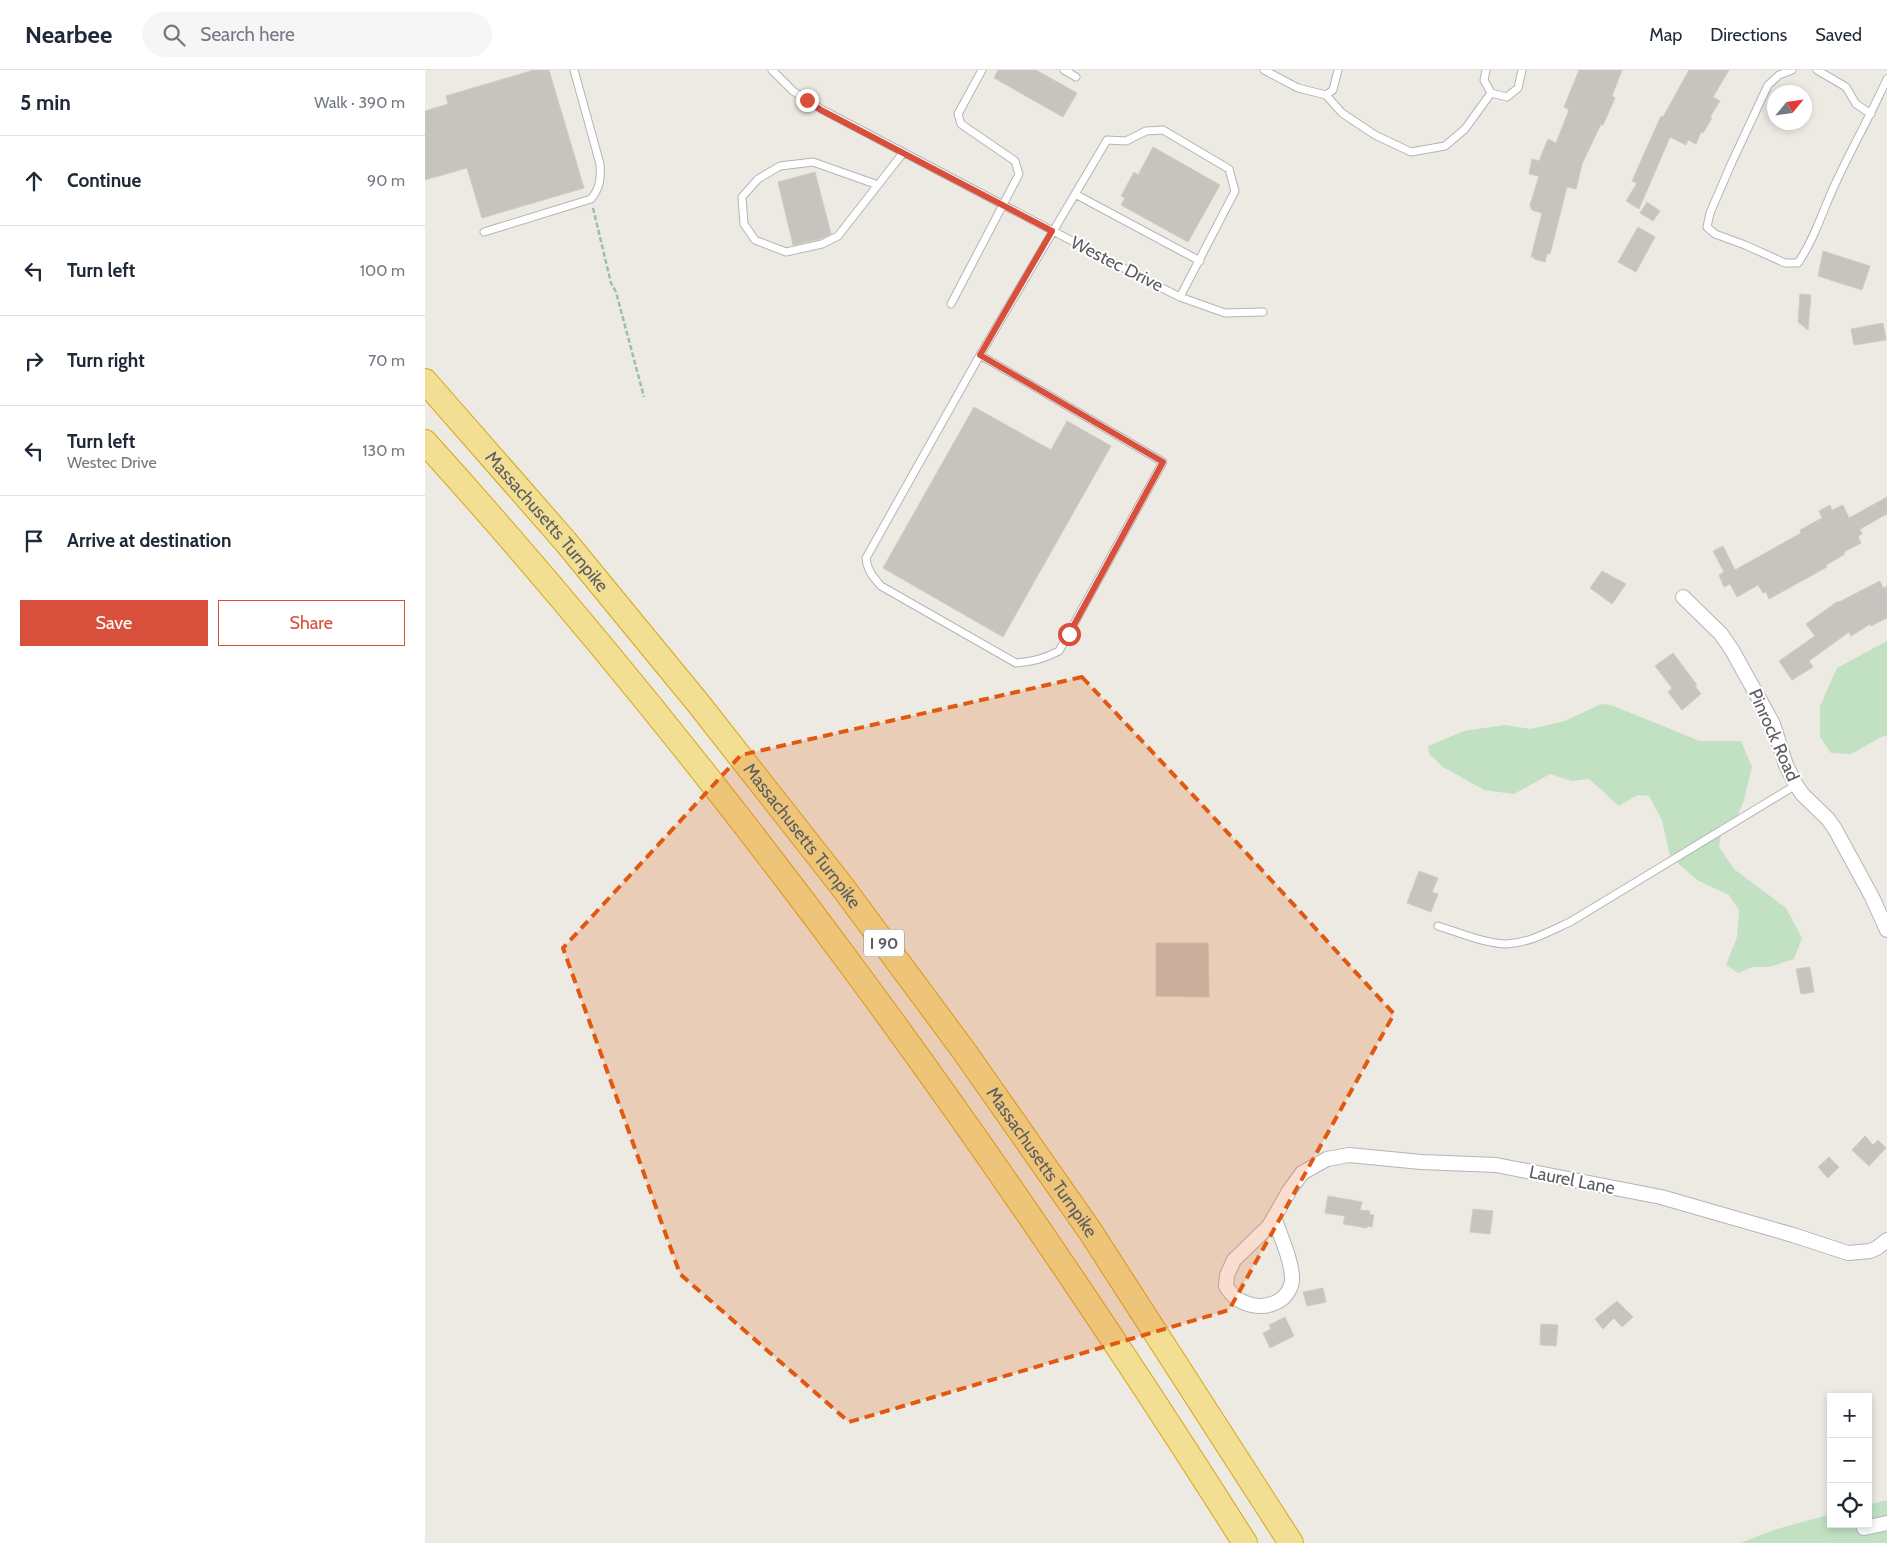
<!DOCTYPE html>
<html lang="en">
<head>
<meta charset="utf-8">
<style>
	:root { --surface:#fff; --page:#f6f6f7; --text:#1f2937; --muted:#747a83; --line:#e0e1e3; --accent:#d8503c }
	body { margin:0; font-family:Cabin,sans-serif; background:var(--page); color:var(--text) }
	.controls { position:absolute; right:15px; bottom:15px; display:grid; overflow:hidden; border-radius:0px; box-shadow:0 2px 8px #0003 }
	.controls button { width:45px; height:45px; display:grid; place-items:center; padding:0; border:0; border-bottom:1px solid var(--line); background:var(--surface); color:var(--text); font:25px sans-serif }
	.compass { position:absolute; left:1342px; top:15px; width:45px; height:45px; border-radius:50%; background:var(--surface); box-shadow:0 2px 8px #0003; rotate:61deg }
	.stop { position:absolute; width:15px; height:15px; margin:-11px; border:4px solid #d8503c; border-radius:50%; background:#fff }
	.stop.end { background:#d8503c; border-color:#fff; box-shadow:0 1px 5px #0008 }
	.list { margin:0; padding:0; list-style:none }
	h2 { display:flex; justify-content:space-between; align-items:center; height:65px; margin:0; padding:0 20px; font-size:21px }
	h2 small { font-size:16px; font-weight:400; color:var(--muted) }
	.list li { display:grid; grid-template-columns:32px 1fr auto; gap:15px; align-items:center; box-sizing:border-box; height:90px; padding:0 20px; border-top:1px solid var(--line) }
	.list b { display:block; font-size:19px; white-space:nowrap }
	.list p { margin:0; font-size:16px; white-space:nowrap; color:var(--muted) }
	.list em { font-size:16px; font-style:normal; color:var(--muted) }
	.actions { display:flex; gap:10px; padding:15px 20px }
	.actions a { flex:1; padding:11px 0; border:1px solid var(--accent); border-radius:0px; text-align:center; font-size:18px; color:var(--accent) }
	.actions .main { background:var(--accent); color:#fff }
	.icon { flex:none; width:28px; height:28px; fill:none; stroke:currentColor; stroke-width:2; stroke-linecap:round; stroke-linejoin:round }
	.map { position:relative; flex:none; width:1462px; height:1473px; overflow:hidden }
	header { display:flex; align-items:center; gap:30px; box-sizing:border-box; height:70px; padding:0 25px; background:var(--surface); border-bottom:1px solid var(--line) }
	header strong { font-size:24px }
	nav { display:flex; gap:28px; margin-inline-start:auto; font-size:18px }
	.search { width:350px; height:45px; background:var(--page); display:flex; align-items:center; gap:12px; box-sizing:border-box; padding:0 18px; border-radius:28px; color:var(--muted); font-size:19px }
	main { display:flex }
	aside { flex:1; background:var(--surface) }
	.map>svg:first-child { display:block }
</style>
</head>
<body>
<header>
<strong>Nearbee</strong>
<div class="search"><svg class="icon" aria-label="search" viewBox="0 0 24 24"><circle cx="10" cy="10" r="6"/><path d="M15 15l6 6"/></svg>Search here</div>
<nav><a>Map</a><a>Directions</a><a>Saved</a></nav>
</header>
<main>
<aside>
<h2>5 min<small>Walk · 390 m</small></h2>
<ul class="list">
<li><svg class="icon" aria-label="ahead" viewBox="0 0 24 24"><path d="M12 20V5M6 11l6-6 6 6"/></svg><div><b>Continue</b></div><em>90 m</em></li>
<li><svg class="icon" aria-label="left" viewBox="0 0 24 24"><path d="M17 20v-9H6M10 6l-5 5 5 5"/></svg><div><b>Turn left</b></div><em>100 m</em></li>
<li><svg class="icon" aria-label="right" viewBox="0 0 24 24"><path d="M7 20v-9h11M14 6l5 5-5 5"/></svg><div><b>Turn right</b></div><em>70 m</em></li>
<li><svg class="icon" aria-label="left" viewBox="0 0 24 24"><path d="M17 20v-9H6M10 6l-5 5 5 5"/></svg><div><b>Turn left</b><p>Westec Drive</p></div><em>130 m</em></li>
<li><svg class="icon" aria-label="arrive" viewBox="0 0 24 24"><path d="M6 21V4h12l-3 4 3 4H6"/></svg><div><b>Arrive at destination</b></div></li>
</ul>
<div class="actions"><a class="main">Save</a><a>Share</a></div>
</aside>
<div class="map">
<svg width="1462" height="1473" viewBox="0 0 1462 1473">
	<rect width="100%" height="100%" fill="#eceae2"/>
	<path fill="#c1e1c2" d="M 1462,571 L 1462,666 L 1458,666 L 1426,684 L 1406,683 L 1395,667 L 1395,636 L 1412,598 Z
		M 1176,634 L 1186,635 L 1275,671 L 1316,671 L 1327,697 L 1319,730 L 1312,747 L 1297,757 L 1294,777 L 1309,799 L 1361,838 L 1377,868 L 1369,889 L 1344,897 L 1327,897 L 1313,903 L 1301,895 L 1312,867 L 1314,840 L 1304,825 L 1272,810 L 1245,786 L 1237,750 L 1224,726 L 1213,725 L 1194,736 L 1164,709 L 1147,711 L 1125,704 L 1089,724 L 1059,720 L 1018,697 L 1004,684 L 1003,676 L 1039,661 L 1080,655 L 1106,659 L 1140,651 Z
		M 1462,1430 L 1462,1473 L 1315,1473 L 1352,1459 L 1406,1444 L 1406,1454 L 1443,1454 L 1443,1435 Z"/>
	<path fill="#c7c4c0" stroke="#d0ccc1" d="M 109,0 L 124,0 L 159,118 L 57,148 L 42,98 L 0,110 L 0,41 L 23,34 L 21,26 Z
		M 573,0 L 611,0 L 652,23 L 638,47 L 569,8 Z
		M 1154,0 L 1197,0 L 1187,26 L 1190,28 L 1178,55 L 1176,54 L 1157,94 L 1151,119 L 1142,117 L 1125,184 L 1122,184 L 1120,192 L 1109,189 L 1110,187 L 1106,187 L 1117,143 L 1107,140 L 1105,135 L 1114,106 L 1104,104 L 1107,89 L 1114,91 L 1123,69 L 1131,73 L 1144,40 L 1139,37 Z
		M 1264,0 L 1304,0 L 1288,27 L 1295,31 L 1285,47 L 1287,48 L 1278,63 L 1276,62 L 1271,74 L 1263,70 L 1261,75 L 1245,67 L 1214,139 L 1201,131 L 1212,113 L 1207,111 L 1236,46 L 1238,47 Z
		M 728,77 L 795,115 L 763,172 L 696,135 L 700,128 L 696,126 L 709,102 L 713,105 Z
		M 390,102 L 406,164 L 395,169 L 368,175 L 353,112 Z
		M 1222,132 L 1235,141 L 1228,151 L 1215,143 Z
		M 1213,157 L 1230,167 L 1211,202 L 1193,192 Z
		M 1398,181 L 1445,196 L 1437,220 L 1393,206 Z
		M 1375,224 L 1386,225 L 1383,260 L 1373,252 Z
		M 1458,253 L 1461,270 L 1429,275 L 1426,259 Z
		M 549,337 L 626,380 L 642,351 L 686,376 L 578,567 L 458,498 Z
		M 1462,427 L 1462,444 L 1435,459 L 1437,464 L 1433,466 L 1436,473 L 1419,482 L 1420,484 L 1401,495 L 1402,497 L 1344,529 L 1341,522 L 1338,523 L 1333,515 L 1312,527 L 1305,514 L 1299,517 L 1294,505 L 1299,502 L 1288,481 L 1298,476 L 1310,500 L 1376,463 L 1375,460 L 1397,448 L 1394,441 L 1405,435 L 1407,440 L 1418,435 L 1424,448 Z
		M 1177,501 L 1201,514 L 1187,534 L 1165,518 Z
		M 1455,511 L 1458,518 L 1462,516 L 1462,548 L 1446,556 L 1445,554 L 1426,566 L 1424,562 L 1384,591 L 1388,597 L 1367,610 L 1354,591 L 1390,566 L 1381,554 L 1413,531 L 1414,532 Z
		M 1248,583 L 1272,615 L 1270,616 L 1276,624 L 1257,640 L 1243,622 L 1247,618 L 1230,596 Z
		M 994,801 L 1013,808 L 1007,822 L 1013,824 L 1006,842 L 982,833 Z
		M 731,873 L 783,873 L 784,927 L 731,926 Z
		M 1385,897 L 1389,922 L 1376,924 L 1371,899 Z
		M 1440,1066 L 1448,1075 L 1453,1070 L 1461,1078 L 1444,1096 L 1427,1080 Z
		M 1404,1087 L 1414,1097 L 1403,1108 L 1393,1097 Z
		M 903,1126 L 937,1132 L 935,1140 L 945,1141 L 944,1144 L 949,1145 L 947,1157 L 942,1156 L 942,1158 L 918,1154 L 920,1146 L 900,1143 Z
		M 1048,1139 L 1068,1141 L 1065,1164 L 1045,1162 Z
		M 898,1218 L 901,1232 L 882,1236 L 878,1222 Z
		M 1192,1231 L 1208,1247 L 1197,1257 L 1189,1248 L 1178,1259 L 1170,1249 Z
		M 860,1247 L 869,1266 L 845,1278 L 838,1263 L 846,1259 L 844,1255 Z
		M 1116,1254 L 1133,1255 L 1131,1276 L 1115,1275 Z"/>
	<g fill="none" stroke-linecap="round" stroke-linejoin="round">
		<defs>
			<path id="service" d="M 347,0 L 368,21 L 396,39 L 725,212 L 755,227 L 800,243 L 838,242
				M 639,0 L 651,7
				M 839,0 L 873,18 L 901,25 L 908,20 L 913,0
				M 1061,0 L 1059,10 L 1066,23 L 1082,27 L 1093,18 L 1097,0
				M 1367,0 L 1354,5 L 1343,15 L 1307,92 L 1285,143 L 1282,157 L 1290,164 L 1320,175 L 1360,193 L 1373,193 C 1391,166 1398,139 1412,110 C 1428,76 1446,44 1462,9
				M 1392,0 L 1421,17 L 1431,34 L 1446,44
				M 901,25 L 917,43 L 950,65 L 986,82 L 1020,76 L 1040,59 L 1066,23
				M 453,115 L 388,92 L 355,96 L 333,109 L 317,127 L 319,154 L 330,170 L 361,182 L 397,174 L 413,166 L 478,83
				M 650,124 L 775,191
				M 59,162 L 166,129 C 175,118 176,109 175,94 L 149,0
				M 526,234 L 594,104 L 590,91 L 536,54 L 533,44 L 557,0
				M 555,285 L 738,392 L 634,581 C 619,589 607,592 591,593 L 456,516 C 448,507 442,500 441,488 L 555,285 L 682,70 L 701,71 L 721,61 L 738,60 L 804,99 L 810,121 L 755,227
				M 1013,856 C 1033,862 1060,874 1082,874 C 1104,873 1125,861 1145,852 L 1371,715"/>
			<path id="minor" d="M 1258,527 L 1296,564 L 1307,580 L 1348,654 L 1361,695 L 1371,715 L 1378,725 L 1403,749 L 1410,759 L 1447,827 L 1462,860
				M 849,1147 C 855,1166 868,1192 867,1211 C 866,1218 863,1223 858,1228 C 840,1242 813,1237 801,1216 L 802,1205 L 809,1190 L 844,1156 L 864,1121 L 877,1103 L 902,1089 L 924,1085 L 996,1092 L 1071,1095 L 1236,1127 L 1368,1165 L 1423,1183 L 1445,1181 L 1452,1178 L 1462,1170
				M 1439,1458 L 1462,1453"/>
			<g id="motorway">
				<path id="s1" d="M 0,311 L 140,471 L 273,633 L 416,815 L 539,981 L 665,1161 L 866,1473"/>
				<path d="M 0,372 C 307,712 575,1086 820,1473"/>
			</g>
		</defs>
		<use href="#service" stroke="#b3b4b8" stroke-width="9"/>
		<use href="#minor" stroke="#b3b4b8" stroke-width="16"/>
		<use href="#motorway" stroke="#d9a615" stroke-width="26"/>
		<path stroke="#99bfa6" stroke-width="2.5" stroke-dasharray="5 2.5" stroke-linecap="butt" d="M 168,138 L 186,213 L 191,222 L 219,327"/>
		<use href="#service" stroke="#fff" stroke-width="7"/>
		<use href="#minor" stroke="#fff" stroke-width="14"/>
		<use href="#motorway" stroke="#f2df93" stroke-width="24"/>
	</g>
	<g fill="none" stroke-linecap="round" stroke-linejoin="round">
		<path stroke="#d8503c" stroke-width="6" d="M 382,30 L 396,40 L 627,161 L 555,285 L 738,392 L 644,564"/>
	</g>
	<path fill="#e15910" fill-opacity="0.2" stroke="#e15910" stroke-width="4" stroke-dasharray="10 6" stroke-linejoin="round" d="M 657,607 L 780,738 L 969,944 L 804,1240 L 424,1352 L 255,1204 L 138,878 L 316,685 Z"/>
	<g text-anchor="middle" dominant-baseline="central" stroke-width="4" stroke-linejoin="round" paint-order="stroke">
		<rect fill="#fff" stroke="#8c8e91" stroke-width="1" x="439" y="859.5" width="40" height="27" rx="4"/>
		<g font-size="16" font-weight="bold" fill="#5b5d62">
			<text x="459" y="873">I 90</text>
		</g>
		<g font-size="18" fill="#5b5d62" stroke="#fff">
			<text transform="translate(692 194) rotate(27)">Westec Drive</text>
			<text stroke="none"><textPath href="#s1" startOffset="186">Massachusetts Turnpike</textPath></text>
			<text transform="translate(1349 665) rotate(66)">Pinrock Road</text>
			<text stroke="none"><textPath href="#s1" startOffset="591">Massachusetts Turnpike</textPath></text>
			<text stroke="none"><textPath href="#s1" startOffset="996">Massachusetts Turnpike</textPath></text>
			<text transform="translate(1147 1110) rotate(11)">Laurel Lane</text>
		</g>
	</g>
</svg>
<div class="controls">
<button>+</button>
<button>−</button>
<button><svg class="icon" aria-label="locate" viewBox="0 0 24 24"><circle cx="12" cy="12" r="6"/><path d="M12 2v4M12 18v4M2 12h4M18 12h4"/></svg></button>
</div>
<svg class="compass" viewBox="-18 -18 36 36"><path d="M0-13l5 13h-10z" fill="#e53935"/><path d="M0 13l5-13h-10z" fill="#747a83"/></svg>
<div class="stop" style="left:644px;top:564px"></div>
<div class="stop end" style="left:382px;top:30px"></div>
</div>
</main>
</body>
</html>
